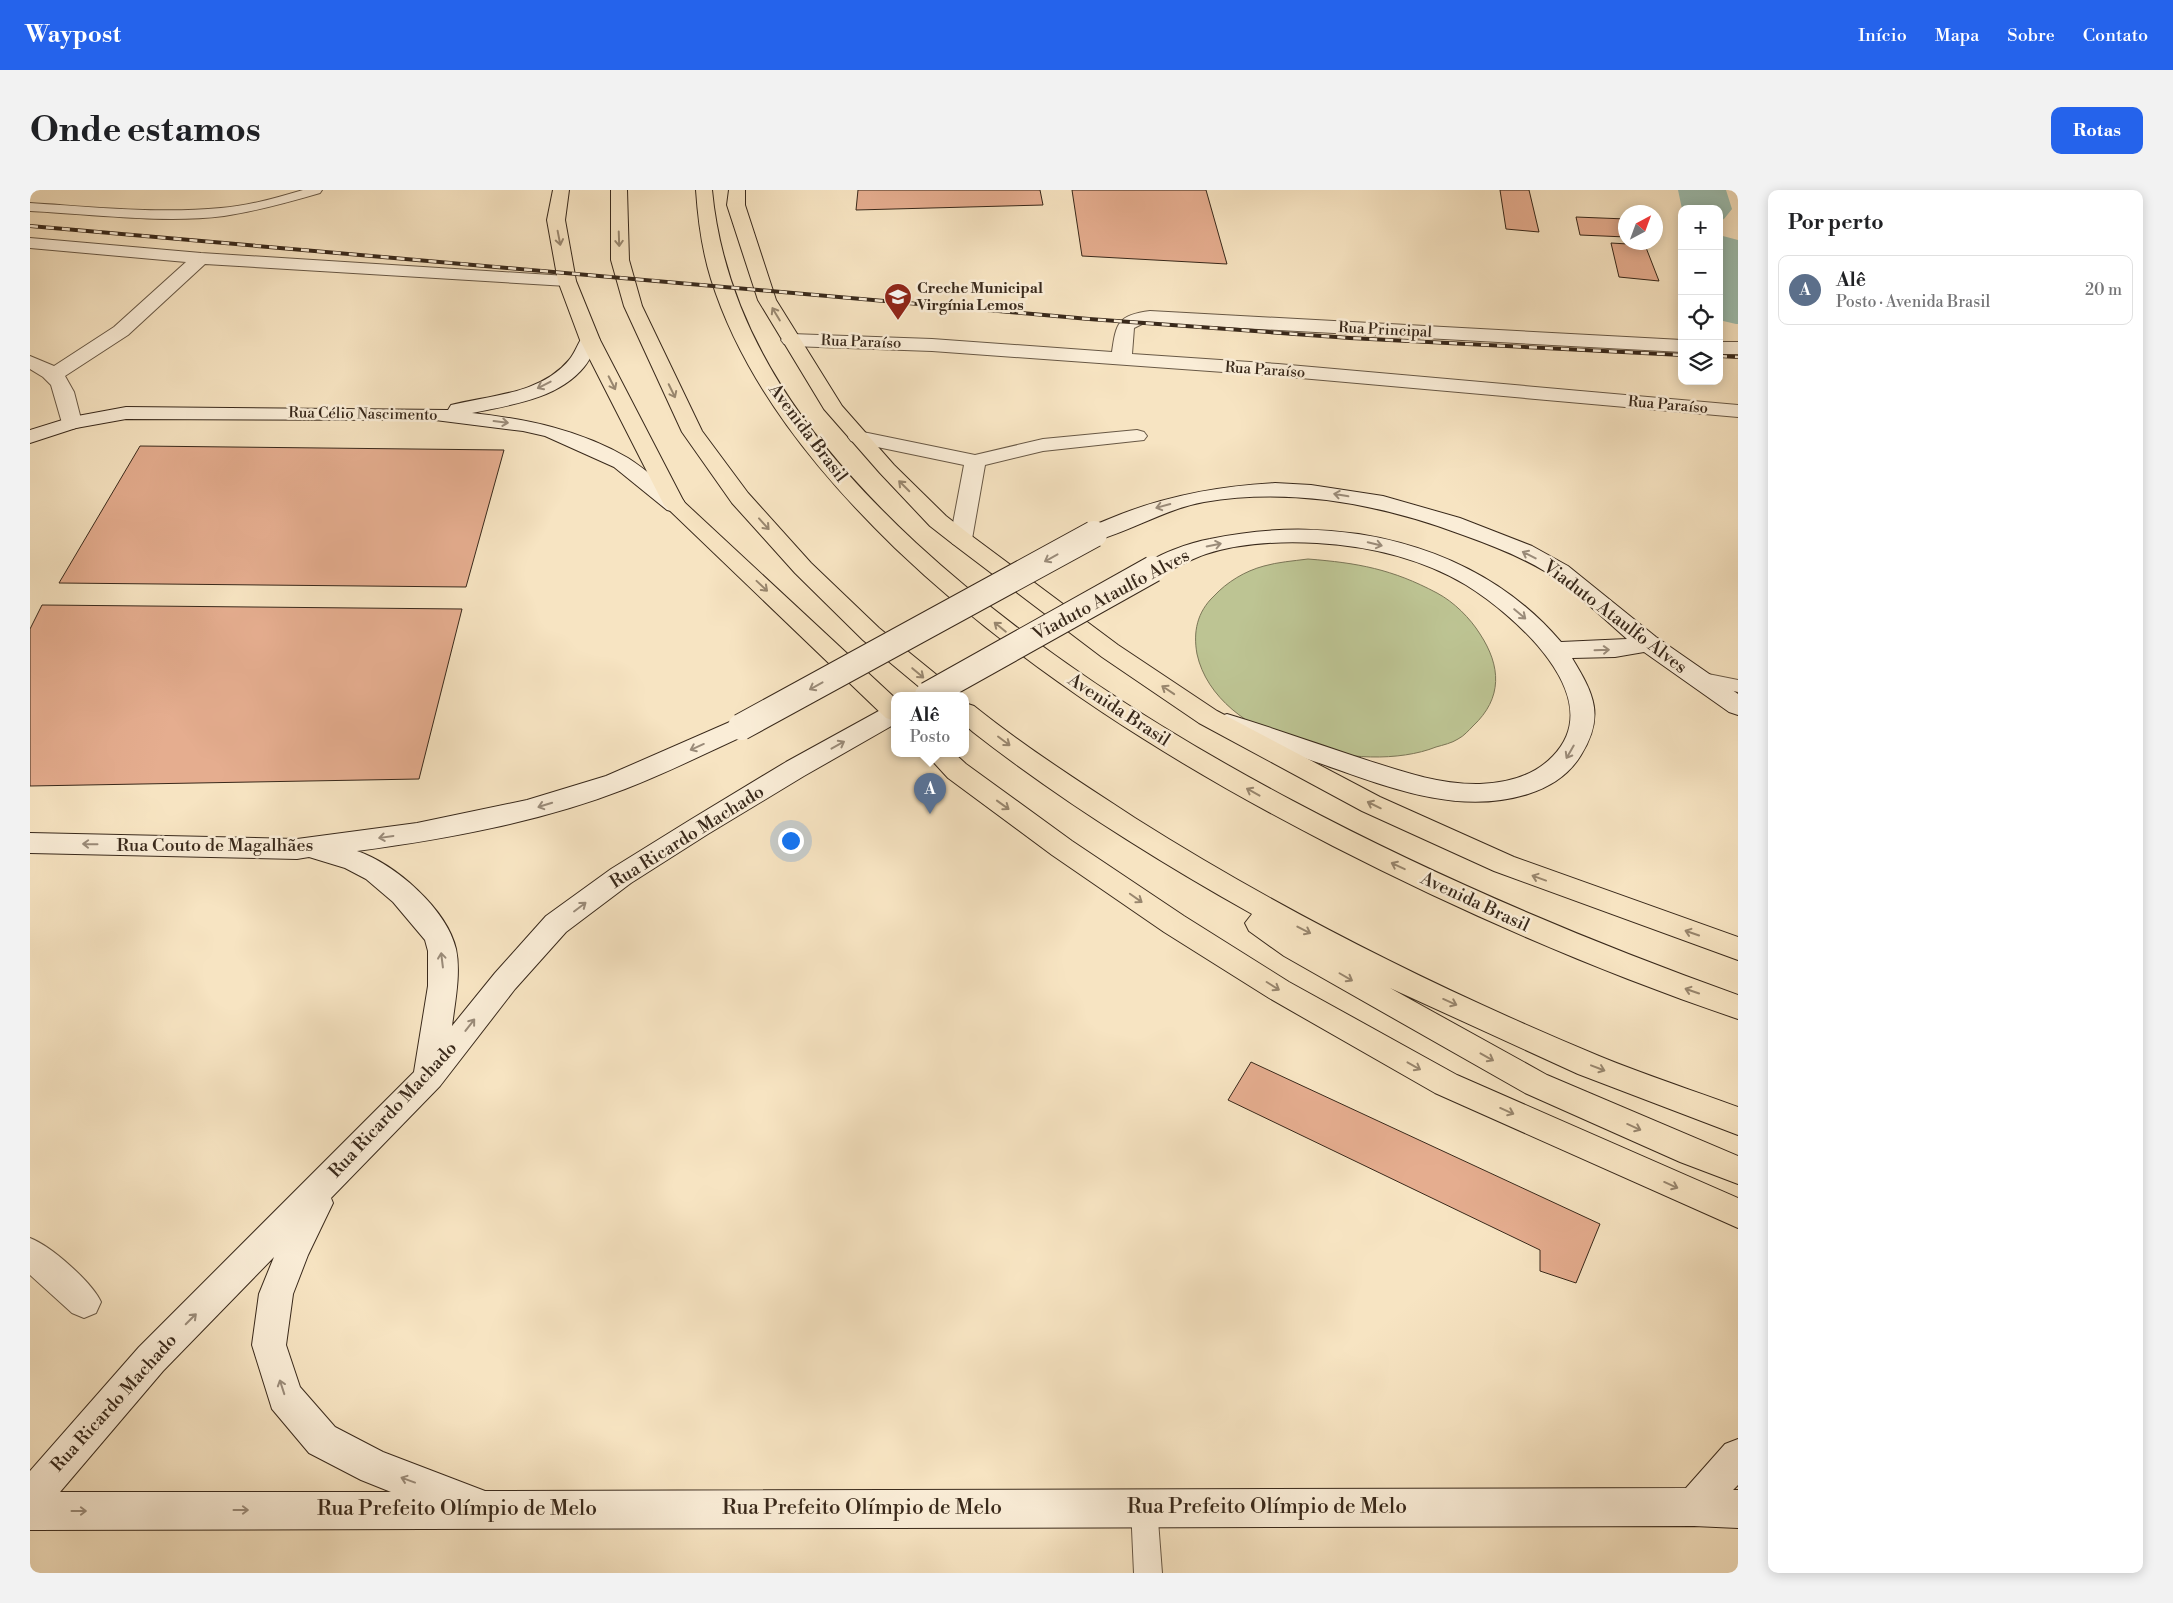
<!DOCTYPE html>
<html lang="pt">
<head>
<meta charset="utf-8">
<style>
	:root { --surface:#fff; --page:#f2f2f2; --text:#202124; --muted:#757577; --line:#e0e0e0; --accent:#2563eb }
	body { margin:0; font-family:"Libre Bodoni",serif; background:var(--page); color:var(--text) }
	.controls { position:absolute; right:15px; top:15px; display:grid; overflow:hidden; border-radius:10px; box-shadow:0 2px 12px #0003 }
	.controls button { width:45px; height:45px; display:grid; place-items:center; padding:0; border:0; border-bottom:1px solid var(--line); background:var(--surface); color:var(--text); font:25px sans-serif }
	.compass { position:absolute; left:1588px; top:15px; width:45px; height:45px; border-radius:50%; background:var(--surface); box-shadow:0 2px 12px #0003; rotate:41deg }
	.you { position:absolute; left:760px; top:650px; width:18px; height:18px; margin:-12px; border:4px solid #fff; border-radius:50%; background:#1a73e8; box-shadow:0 0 0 8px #1a73e833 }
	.badge { display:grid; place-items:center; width:32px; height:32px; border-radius:50%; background:var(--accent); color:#fff; font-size:16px; font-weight:700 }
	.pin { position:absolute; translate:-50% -41px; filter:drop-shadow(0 1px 2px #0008) }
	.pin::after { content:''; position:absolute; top:26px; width:18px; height:15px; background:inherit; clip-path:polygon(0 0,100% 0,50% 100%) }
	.popup { position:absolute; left:861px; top:502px; width:78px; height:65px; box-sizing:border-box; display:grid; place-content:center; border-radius:10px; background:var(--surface); filter:drop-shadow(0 1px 4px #0005); font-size:16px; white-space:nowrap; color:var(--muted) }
	.popup b { font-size:19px; color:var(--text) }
	.popup::after { content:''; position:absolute; left:50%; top:100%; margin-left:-10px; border:10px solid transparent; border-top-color:var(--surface) }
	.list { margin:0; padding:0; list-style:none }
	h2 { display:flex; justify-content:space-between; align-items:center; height:65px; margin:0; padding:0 20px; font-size:21px }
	h2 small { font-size:16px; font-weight:400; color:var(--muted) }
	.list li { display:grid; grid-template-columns:32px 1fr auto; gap:15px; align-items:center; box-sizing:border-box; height:70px; margin:0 10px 10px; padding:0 10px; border:1px solid var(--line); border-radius:10px }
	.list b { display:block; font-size:19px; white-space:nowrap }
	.list p { margin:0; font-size:16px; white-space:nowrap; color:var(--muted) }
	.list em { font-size:16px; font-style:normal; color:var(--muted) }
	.icon { flex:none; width:28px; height:28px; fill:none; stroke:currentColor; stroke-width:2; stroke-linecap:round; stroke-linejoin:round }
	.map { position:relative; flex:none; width:1708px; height:1383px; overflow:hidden; border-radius:10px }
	header { display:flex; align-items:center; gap:30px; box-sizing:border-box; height:70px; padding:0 25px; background:var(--accent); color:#fff }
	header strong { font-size:24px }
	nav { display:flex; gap:28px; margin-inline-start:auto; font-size:18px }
	.intro { display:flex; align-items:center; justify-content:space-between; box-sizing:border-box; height:120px; padding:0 30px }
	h1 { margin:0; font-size:35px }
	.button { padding:12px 22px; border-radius:10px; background:var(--accent); color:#fff; font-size:18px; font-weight:700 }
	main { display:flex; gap:30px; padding:0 30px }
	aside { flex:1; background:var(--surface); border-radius:10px; box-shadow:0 2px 12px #0003 }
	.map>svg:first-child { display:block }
</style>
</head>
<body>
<header>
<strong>Waypost</strong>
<nav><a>Início</a><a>Mapa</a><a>Sobre</a><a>Contato</a></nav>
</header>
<div class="intro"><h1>Onde estamos</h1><a class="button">Rotas</a></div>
<main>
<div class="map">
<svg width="1708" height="1383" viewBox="0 0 1708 1383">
	<rect width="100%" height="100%" fill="#f7e4c2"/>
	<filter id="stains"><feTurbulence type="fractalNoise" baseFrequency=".004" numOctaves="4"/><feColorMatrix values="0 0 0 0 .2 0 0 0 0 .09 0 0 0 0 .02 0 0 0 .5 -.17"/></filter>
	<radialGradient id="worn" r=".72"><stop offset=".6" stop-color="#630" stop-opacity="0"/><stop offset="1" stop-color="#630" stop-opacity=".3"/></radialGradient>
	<path fill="#bdc493" stroke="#7b7657" d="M 1278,369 C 1328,373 1362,379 1407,403 C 1424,412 1440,428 1450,444 C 1471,476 1473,508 1443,536 C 1439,540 1434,546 1428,549 C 1422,553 1413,555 1406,557 C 1333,586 1186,551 1167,464 C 1163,442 1167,422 1184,406 C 1197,392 1215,381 1234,376 C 1248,372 1263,371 1278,369 Z"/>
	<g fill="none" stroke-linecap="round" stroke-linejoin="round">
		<path fill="#9dbfb1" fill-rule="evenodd" d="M 1648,0 L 1696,0 L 1702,19 L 1694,29 L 1689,31 L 1689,19 L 1652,19 Z
			M 1689,45 L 1708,50 L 1708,134 L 1706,134 L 1689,130 Z"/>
	</g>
	<path fill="#e5ad8f" stroke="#39291b" d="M 828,0 L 1010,0 L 1013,15 L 826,20 Z
		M 1042,0 L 1176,0 L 1197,74 L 1052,66 Z
		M 1470,0 L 1499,0 L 1509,42 L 1476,39 Z
		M 1546,27 L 1596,29 L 1596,47 L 1550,45 Z
		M 1581,53 L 1615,55 L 1629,91 L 1589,87 Z
		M 110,256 L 474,260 L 436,397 L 29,393 Z
		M 12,415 L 432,419 L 389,589 L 0,596 L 0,439 Z
		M 1221,872 L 1570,1034 L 1546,1093 L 1510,1081 L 1510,1060 L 1198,910 Z"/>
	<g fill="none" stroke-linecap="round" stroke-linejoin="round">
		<defs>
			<path id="service" d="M 273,0 L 292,0 L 290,3 C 259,12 227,21 194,26 C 134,34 61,24 0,21 L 0,13 C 63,17 128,24 191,18 C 218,16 246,8 273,0 Z
				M 1668,482 L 1708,490 L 1708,502 L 1662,492 L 1659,488 L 1662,484 Z
				M 1114,1304 L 1124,1307 L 1127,1317 L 1132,1383 L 1104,1383 L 1101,1317 L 1104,1307 Z"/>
			<path id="minor" d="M 0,48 L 171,63 L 537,86 L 543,87 L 546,91 L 543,95 L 537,96 L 175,74 L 98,145 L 35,186 L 44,202 L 52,233 L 49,237 L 42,239 L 35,237 L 32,233 L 21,195 L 13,187 L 0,179 L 0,166 L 24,176 L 84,137 L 156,72 L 0,58 Z
				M 1120,121 L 1652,150 L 1652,162 L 1120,133 L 1112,134 L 1104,138 L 1102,164 L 1248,174 L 1708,215 L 1708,227 L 1248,186 L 902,161 L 761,156 L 754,154 L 751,150 L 754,146 L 761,144 L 902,149 L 1082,162 C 1086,133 1088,125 1120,121 Z
				M 1689,152 L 1708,152 L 1708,164 L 1689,164 Z
				M 1107,240 L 1114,242 L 1117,246 L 1114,250 L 1013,261 L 955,275 L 942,349 L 939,354 L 931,356 L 923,354 L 920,349 L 934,275 L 828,253 L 821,251 L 818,247 L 821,243 L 828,241 L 945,265 L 1013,249 Z
				M 0,1048 C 21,1056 62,1092 71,1112 L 66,1123 L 54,1128 L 42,1123 L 0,1085 Z"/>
			<path id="secondary" d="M 560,144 L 567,146 L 570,150 C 564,159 561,169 554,177 C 528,209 480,215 442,223 C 497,229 550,240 598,268 C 617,280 635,297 653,310 L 656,315 L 653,320 L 645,322 L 637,320 L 584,277 L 515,246 L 493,241 L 405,230 L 96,229 L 46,238 L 0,253 L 0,240 L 42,227 L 96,217 L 418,220 L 421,215 C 461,205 511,204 539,170 C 545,163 548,153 553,146 Z
				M 1245,293 L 1281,295 L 1353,306 L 1430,328 L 1502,356 L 1538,376 L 1626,447 L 1708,504 L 1708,525 L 1699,522 L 1614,462 L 1585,467 L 1542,468 C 1564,504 1575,526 1551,565 C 1539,585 1520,597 1498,604 C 1428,626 1358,597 1292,574 C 1258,562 1223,551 1188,539 L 1184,533 L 1188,527 L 1197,524 C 1240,537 1282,552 1324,566 C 1365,579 1407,595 1450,594 C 1477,593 1504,586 1523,566 C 1580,507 1483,424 1436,395 C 1391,368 1338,356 1287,353 C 1251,351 1211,353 1176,364 C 1158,370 1142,381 1123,386 L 1115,384 L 1112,379 C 1121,365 1163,352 1180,349 C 1305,322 1446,352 1531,452 L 1597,449 C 1571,426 1545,401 1516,382 C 1490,366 1461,355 1433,345 C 1350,314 1262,297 1174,312 C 1135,319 1102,341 1064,351 L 1056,349 L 1053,344 C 1058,336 1070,333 1079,329 C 1133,306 1187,296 1245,293 Z
				M 865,514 L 865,534 L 774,586 L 678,644 L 601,693 L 536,742 L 485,799 L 410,896 L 301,1008 L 303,1013 L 278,1065 L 263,1104 L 256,1155 L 270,1197 L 305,1237 L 353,1262 L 455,1301 L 1656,1298 L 1695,1254 L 1708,1249 L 1708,1295 L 1703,1300 L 1708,1300 L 1708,1338 L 1664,1336 L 0,1340 L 0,1281 L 109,1157 L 384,882 L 398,796 L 398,761 L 395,750 L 363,712 L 336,689 L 315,678 L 279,667 L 267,669 L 0,663 L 0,643 L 267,649 L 387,633 L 497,610 L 576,586 L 702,531 L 711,528 L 720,531 L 724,537 L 720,543 C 678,562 637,583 595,599 C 510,632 417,649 327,661 C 365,674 417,719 426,759 C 431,783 425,812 422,836 L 465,783 L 516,726 L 581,679 L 660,630 L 756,572 L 856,517 ZM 244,1067 L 229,1104 L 222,1155 L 242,1219 L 279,1263 L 331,1290 L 361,1302 L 30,1302 L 133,1181 Z"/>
			<path id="trunk" d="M 523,0 L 539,0 L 535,30 L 546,91 L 570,150 L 654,312 L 865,508 L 865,531 L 856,528 L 634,315 L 550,150 L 528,91 L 517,30 Z
				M 699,0 L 715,0 L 715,15 L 746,110 L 812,216 L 864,275 L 916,326 L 939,344 L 1088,455 L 1187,521 L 1350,607 L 1484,667 L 1708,747 L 1708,770 L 1464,681 L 1332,621 L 1169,533 L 1072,467 L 923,354 L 900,336 L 850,283 L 794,219 L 728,110 L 697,15 Z
				M 895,563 L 924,563 L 936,574 L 1042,651 L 1154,726 L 1259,792 L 1427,885 L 1708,1008 L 1708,1038 L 1405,903 L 1239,808 L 1134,742 L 1022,665 L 918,588 Z"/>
			<path id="motorway" d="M 581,0 L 597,0 L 599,70 L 612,116 L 672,241 L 718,303 L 781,373 L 849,438 L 924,499 L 927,505 L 899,505 L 833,450 L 765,383 L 702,313 L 652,242 L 594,116 L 581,70 Z
				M 666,0 L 682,0 C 696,145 783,257 886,353 C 999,457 1128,539 1263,611 C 1406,687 1555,750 1708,805 L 1708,829 C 1569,782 1434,723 1303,656 C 1145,575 994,481 865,358 C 788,283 714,194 681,89 C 672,60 668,30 666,0 Z
				M 935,513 L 944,516 C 995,557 1050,592 1105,628 C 1252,721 1408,799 1569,866 C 1615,885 1662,900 1708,917 L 1708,945 L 1548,884 L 1360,798 L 1517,885 L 1708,966 L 1708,994 L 1650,972 L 1495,903 L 1254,766 L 1219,741 L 1215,733 L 1222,724 C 1126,670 1030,610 943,542 L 935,535 Z"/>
		</defs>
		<use href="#service" stroke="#685845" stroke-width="2"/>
		<use href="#minor" stroke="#685845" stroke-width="2"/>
		<use href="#secondary" stroke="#39291b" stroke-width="2"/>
		<use href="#trunk" stroke="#39291b" stroke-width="2"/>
		<use href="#motorway" stroke="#39291b" stroke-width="2"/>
		<use href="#service" fill="#faedd7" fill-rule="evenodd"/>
		<use href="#minor" fill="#faedd7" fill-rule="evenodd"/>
		<use href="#secondary" fill="#faedd7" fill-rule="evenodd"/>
		<use href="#trunk" fill="#f7e4c2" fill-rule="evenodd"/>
		<use href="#motorway" fill="#f7e4c2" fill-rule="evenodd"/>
		<defs>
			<path id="rail" d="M 0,36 L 1059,129 L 1320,148 L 1652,165
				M 1689,166 L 1708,167"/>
		</defs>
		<use href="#rail" stroke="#39291b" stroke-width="4"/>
		<use href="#rail" stroke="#faedd7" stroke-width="2.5" stroke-dasharray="8" stroke-linecap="butt"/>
		<defs>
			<path id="secondary-bridge" d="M 898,505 L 1123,379
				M 711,537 L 1064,344"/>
		</defs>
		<use href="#secondary-bridge" stroke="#39291b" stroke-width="28" stroke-linecap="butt"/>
		<use href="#secondary-bridge" stroke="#faedd7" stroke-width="26"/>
	</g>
	<defs><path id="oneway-shaft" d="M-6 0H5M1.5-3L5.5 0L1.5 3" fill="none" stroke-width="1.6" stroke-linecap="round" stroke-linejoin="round" transform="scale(1.25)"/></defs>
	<g stroke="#98866e">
		<use href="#oneway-shaft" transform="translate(529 48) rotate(79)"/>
		<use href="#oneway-shaft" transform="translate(589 49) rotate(88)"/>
		<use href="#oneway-shaft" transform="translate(746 124) rotate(-121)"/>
		<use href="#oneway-shaft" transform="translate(582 193) rotate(63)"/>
		<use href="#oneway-shaft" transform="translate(642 201) rotate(64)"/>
		<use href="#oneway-shaft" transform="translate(874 296) rotate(-135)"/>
		<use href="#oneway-shaft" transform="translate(734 334) rotate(48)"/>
		<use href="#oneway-shaft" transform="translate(732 396) rotate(43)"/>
		<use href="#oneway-shaft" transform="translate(970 437) rotate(-141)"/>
		<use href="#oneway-shaft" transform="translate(888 483) rotate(40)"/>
		<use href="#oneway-shaft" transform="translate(1138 500) rotate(-146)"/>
		<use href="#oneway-shaft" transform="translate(974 551) rotate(37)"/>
		<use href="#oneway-shaft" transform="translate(1223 602) rotate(-151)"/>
		<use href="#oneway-shaft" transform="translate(973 615) rotate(36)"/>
		<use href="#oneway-shaft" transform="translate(1344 615) rotate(-154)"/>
		<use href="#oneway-shaft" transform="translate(1368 676) rotate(-155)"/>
		<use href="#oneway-shaft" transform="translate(1509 688) rotate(-160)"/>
		<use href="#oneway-shaft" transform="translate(1106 708) rotate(35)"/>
		<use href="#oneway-shaft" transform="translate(1274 740) rotate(27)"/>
		<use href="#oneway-shaft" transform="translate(1662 743) rotate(-161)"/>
		<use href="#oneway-shaft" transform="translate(1316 787) rotate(30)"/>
		<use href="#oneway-shaft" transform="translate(1243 796) rotate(32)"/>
		<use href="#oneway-shaft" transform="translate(1662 801) rotate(-161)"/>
		<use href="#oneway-shaft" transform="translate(1420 812) rotate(24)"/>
		<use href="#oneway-shaft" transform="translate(1457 867) rotate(29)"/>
		<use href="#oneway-shaft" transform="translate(1384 876) rotate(29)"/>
		<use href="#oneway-shaft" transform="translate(1568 878) rotate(21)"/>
		<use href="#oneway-shaft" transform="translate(1477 921) rotate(24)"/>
		<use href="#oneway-shaft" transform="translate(1604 937) rotate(24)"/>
		<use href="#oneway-shaft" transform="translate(1641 995) rotate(24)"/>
	</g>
	<g stroke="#9a8b79">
		<use href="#oneway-shaft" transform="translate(514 195) rotate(153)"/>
		<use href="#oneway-shaft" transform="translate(471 232) rotate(7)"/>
		<use href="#oneway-shaft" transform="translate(1311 305) rotate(-170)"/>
		<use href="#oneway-shaft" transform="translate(1133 316) rotate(165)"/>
		<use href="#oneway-shaft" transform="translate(1345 354) rotate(14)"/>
		<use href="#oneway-shaft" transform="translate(1184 355) rotate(-11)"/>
		<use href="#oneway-shaft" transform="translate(1499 365) rotate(-153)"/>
		<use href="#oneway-shaft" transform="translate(1021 368) rotate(151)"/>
		<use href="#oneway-shaft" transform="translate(1490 424) rotate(40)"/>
		<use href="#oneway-shaft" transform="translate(1572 460) rotate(-2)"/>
		<use href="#oneway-shaft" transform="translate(786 496) rotate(151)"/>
		<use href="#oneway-shaft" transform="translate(808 555) rotate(-29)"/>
		<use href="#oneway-shaft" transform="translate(667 557) rotate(156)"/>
		<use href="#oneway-shaft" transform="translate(1540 562) rotate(120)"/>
		<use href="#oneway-shaft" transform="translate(515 615) rotate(163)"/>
		<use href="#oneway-shaft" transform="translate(356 647) rotate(172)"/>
		<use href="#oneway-shaft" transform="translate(60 654) rotate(-179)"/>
		<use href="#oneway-shaft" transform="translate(550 717) rotate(-37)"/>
		<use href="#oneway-shaft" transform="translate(412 770) rotate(-97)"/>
		<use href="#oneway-shaft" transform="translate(440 835) rotate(-52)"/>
		<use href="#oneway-shaft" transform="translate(161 1129) rotate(-45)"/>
		<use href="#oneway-shaft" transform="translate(252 1197) rotate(-108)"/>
		<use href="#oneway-shaft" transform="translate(378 1290) rotate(-160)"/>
		<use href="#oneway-shaft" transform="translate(211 1320)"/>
		<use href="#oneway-shaft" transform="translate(49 1321)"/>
	</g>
	<defs>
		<symbol id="school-pin" viewBox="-11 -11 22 30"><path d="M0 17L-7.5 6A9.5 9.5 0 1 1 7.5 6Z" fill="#8f2418" stroke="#faedd7"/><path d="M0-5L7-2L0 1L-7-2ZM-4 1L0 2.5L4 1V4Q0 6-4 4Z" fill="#fff"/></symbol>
	</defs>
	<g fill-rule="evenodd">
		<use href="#school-pin" x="852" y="91" width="32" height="43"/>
	</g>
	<g text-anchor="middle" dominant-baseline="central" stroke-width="5" stroke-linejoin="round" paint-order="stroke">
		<g font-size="15" font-weight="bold" fill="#39291b" stroke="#faedd7" text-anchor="start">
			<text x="887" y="98">Creche Municipal<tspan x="887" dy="17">Virgínia Lemos</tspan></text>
		</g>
		<g font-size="15" fill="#39291b" stroke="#faedd7">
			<text transform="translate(1355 140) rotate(3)">Rua Principal</text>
			<text transform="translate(831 152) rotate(2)">Rua Paraíso</text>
			<text transform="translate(1235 180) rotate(4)">Rua Paraíso</text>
			<text transform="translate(1638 215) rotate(5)">Rua Paraíso</text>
			<text transform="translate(333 224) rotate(1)">Rua Célio Nascimento</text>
		</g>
		<g font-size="18" fill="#39291b" stroke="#faedd7">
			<text transform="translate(778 243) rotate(53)">Avenida Brasil</text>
			<text transform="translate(1081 405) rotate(-28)">Viaduto Ataulfo Alves</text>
			<text transform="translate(1585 427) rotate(37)">Viaduto Ataulfo Alves</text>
			<text transform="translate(1089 520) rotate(33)">Avenida Brasil</text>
			<text transform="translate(657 647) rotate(-32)">Rua Ricardo Machado</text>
			<text x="185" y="655">Rua Couto de Magalhães</text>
			<text transform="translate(1445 712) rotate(25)">Avenida Brasil</text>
			<text transform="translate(363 920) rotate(-47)">Rua Ricardo Machado</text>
			<text transform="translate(84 1213) rotate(-48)">Rua Ricardo Machado</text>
		</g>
		<g font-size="21" fill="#39291b" stroke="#faedd7">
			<text x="1237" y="1317">Rua Prefeito Olímpio de Melo</text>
			<text x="832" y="1318">Rua Prefeito Olímpio de Melo</text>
			<text x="427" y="1319">Rua Prefeito Olímpio de Melo</text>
		</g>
	</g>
	<rect width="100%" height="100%" filter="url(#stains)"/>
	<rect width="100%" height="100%" fill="url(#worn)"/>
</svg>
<div class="controls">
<button>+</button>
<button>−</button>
<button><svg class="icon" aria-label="locate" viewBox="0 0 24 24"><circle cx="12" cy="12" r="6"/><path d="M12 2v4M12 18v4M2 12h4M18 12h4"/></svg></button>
<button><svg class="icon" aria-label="layers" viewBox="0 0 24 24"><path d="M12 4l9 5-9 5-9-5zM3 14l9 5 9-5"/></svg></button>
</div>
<svg class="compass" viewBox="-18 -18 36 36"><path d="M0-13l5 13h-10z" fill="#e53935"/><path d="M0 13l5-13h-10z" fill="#757577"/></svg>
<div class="you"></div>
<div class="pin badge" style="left:900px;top:624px;background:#5c6f8a">A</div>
<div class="popup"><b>Alê</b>Posto</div>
</div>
<aside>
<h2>Por perto<small></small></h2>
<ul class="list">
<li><span class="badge" style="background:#5c6f8a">A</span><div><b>Alê</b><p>Posto · Avenida Brasil</p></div><em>20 m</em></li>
</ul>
</aside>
</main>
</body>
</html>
